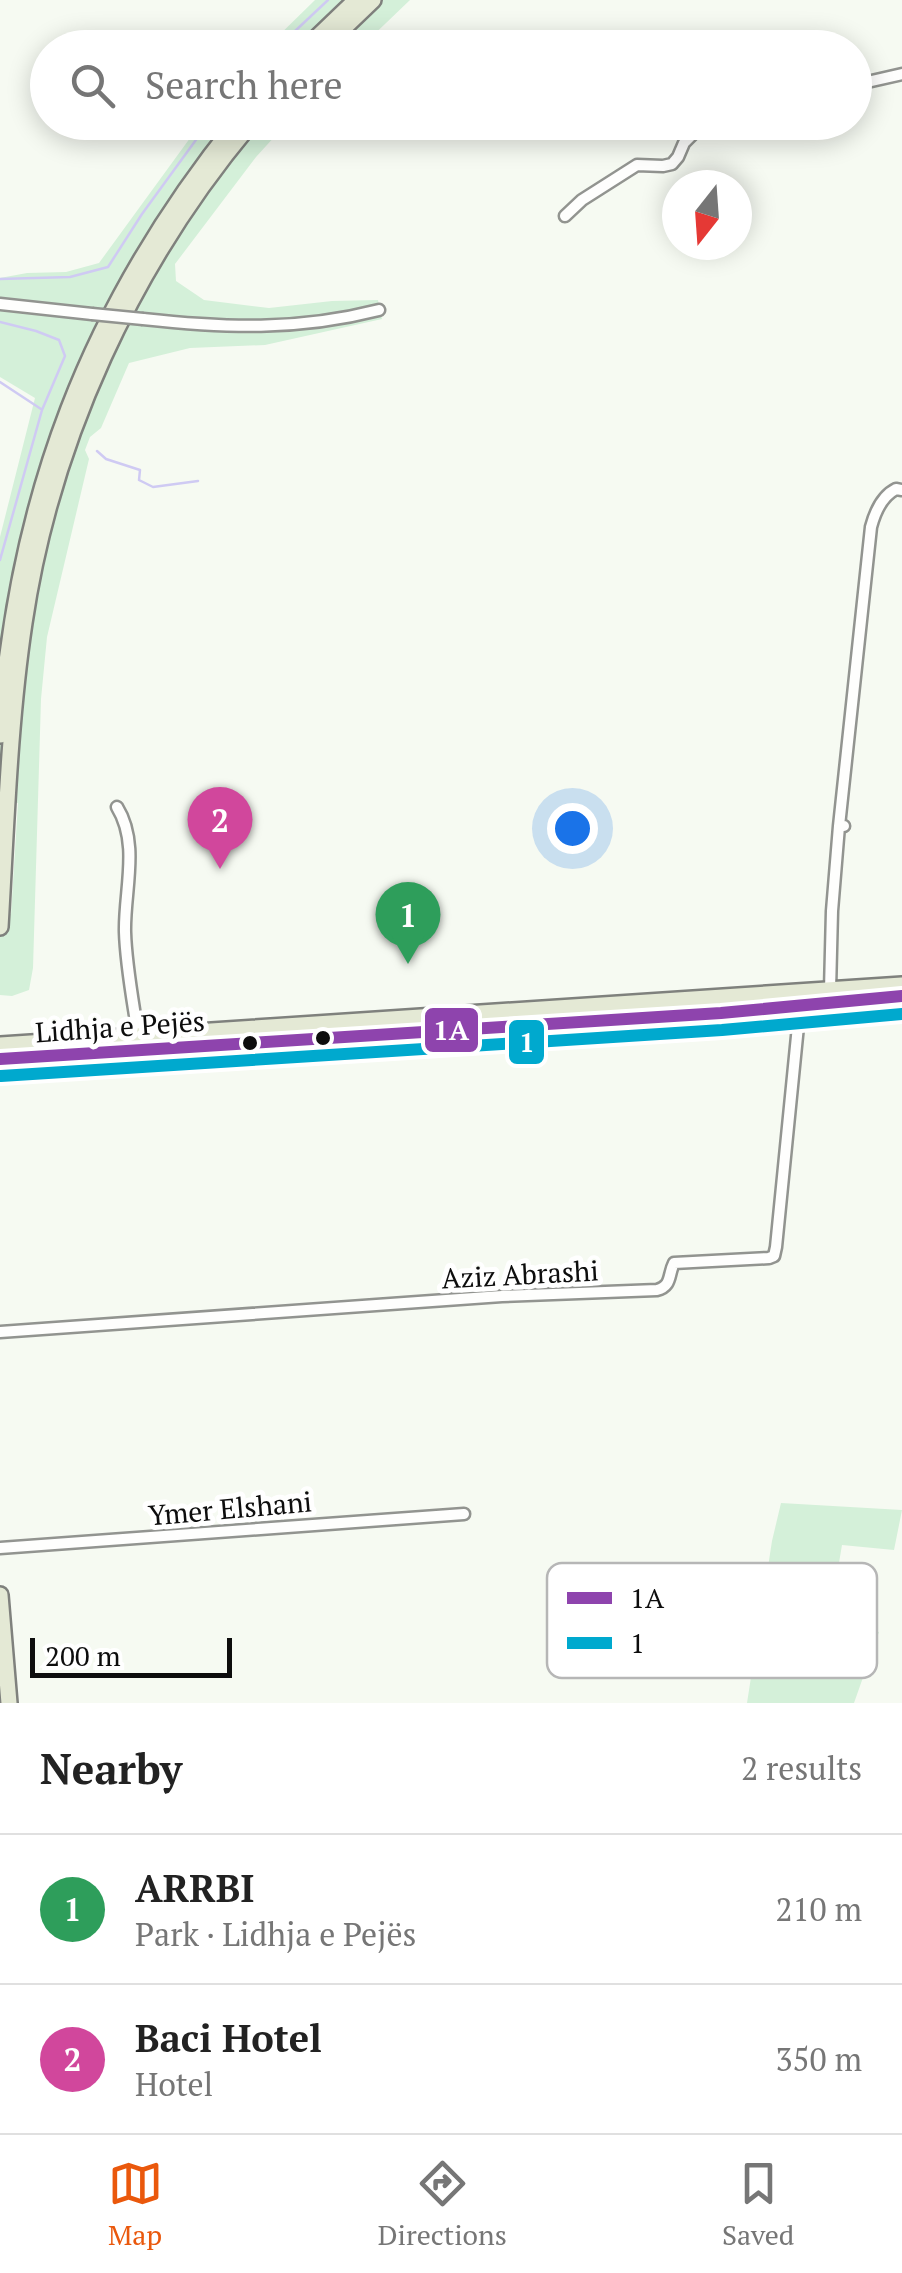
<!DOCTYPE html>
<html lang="en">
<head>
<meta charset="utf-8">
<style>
	:root { --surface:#fff; --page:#f6f6f6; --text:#222; --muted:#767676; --line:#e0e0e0; --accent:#ea580c }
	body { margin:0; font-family:"PT Serif",serif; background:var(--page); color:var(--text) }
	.compass { position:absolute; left:662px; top:170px; width:90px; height:90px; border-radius:50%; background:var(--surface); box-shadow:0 5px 25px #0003; rotate:197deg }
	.scale { position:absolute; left:30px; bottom:25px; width:202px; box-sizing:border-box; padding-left:10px; border:5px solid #0d0d0d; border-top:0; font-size:28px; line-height:35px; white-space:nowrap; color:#0d0d0d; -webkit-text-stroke:8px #fff; paint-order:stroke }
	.you { position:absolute; left:572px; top:828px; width:35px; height:35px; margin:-25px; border:8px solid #fff; border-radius:50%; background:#1a73e8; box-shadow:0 0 0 15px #1a73e833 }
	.badge { display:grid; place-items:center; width:65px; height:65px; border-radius:50%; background:var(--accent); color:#fff; font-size:32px; font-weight:700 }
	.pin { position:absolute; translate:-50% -82px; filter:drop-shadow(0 2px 5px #0008) }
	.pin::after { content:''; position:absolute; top:52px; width:35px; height:30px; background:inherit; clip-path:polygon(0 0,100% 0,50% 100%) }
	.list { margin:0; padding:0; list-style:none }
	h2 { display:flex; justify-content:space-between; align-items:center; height:130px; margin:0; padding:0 40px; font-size:42px }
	h2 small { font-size:32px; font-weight:400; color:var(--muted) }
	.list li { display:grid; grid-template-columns:65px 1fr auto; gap:30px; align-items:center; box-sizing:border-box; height:150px; padding:0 40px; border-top:2px solid var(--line) }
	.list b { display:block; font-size:38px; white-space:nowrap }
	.list p { margin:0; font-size:32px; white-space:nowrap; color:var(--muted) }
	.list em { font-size:32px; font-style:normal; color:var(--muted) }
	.icon { flex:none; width:55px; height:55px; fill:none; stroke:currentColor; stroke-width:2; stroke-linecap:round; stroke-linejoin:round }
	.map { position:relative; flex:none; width:902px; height:1703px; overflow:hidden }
	.search { position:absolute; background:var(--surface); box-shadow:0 5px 25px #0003; left:30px; right:30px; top:30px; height:110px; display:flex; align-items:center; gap:25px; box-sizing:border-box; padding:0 35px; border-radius:55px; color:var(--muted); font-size:38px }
	.sheet { height:430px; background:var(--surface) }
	nav { display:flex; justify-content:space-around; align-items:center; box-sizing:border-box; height:140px; border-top:2px solid var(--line); background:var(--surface); font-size:28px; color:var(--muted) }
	nav a { display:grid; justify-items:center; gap:5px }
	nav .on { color:var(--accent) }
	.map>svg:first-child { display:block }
</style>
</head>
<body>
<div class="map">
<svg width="902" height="1703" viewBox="0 0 902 1703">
	<rect width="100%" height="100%" fill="#f6faf2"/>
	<path fill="#d4f0d9" d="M 315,0 L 410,0 L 361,47 L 266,48 Z
		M 201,123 L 287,123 L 256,157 L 175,264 L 176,281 L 204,300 L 269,308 L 332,301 L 378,300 L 382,319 L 265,345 L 190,348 L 129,363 L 101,428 L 90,437 L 85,450 L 89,459 L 47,637 L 41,699 L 33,968 L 29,990 L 12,996 L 0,995 L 0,914 L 11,914 L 18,803 L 0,801 L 0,537 L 35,398 L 0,377 L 0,278 L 27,273 L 66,272 L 99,263 Z
		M 781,1503 L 902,1510 L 894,1550 L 842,1545 L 829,1622 L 830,1632 L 835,1640 L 857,1643 L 860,1627 L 879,1632 L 854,1703 L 747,1703 L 772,1541 Z"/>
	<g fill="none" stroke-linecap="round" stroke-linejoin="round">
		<path stroke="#cfcaf3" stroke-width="2.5" d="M 277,48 L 328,0
			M 0,279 L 70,277 L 108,267 L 142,214 L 209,122
			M 0,322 L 36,331 L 59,340 L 65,356 L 42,410 L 0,560
			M 0,382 L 41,409
			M 97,451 L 106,459 L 140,470 L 139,480 L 153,487 L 198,481"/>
		<defs>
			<path id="minor" d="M 854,85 L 902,74
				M 565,216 L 582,200 L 637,165 L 663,166 L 672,164 L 678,157 L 684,143 L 695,132 L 717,122
				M 0,304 L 92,314
				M 143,319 C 225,328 297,331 379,310
				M 117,807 C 140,844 124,891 125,932 C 126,966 133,1001 138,1035
				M 839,826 L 871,527 C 875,512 882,496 896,489 L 902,490
				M 830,990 L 832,911 L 839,826 L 844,826
				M 0,1332 L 502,1296 L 657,1290 C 672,1286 668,1275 674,1263 L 769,1258 L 774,1256 L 776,1247 L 800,1006
				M 0,1548 L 464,1514"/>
			<path id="highway" d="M 306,48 L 356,0
				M 323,48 L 373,0
				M 0,735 C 16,499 88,307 237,122
				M 0,927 C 6,826 9,723 24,623 C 51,440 133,263 252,122
				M 0,1045 L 902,985
				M 0,1059 L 721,1013 L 902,996
				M 0,1595 L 9,1703"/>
		</defs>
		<use href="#minor" stroke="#929490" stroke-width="15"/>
		<use href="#highway" stroke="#7f817d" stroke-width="20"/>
		<use href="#minor" stroke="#fefefd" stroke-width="10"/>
		<use href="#highway" stroke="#e4e9d5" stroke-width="15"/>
		<defs>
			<path id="minor-bridge" d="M 92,314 L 143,319"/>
		</defs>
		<use href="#minor-bridge" stroke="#929490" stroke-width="15" stroke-linecap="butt"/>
		<use href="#minor-bridge" stroke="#fefefd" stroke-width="10"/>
		<defs>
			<path id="bus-1" d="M 0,1059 L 721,1013 L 902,996"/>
			<path id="bus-2" d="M 1,1076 L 722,1030 L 902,1014"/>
		</defs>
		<use href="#bus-1" stroke="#fff" stroke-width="20"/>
		<use href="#bus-2" stroke="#fff" stroke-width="20"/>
		<use href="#bus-1" stroke="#8e44ad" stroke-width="12"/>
		<use href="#bus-2" stroke="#00a9ce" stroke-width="12"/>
	</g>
	<g fill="#0d0d0d" stroke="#fff" stroke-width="4">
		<circle cx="323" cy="1038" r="9"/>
		<circle cx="250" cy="1043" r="9"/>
	</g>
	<g text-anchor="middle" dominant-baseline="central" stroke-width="10" stroke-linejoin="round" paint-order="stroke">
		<g font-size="28" fill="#0d0d0d" stroke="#fff">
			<text transform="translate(120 1026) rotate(-4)">Lidhja e Pejës</text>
			<text transform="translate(520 1274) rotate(-3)">Aziz Abrashi</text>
			<text transform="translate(230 1508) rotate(-5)">Ymer Elshani</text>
		</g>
	</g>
	<rect x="547" y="1563" width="330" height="115" rx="15" fill="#fff" stroke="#b6b6b6" stroke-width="2.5"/>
	<rect x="567" y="1592" width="45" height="12" fill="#8e44ad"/>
	<rect x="567" y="1637" width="45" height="12" fill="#00a9ce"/>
	<g font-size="28" fill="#0d0d0d">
		<text x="630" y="1608">1A</text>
		<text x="630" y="1653">1</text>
	</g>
	<g stroke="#fff" stroke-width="4">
		<rect x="423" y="1006" width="57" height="48" rx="10" fill="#8e44ad"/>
		<rect x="507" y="1018" width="39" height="48" rx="10" fill="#00a9ce"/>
	</g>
	<g font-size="28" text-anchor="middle" font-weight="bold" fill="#fff">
		<text x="451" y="1040">1A</text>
		<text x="527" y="1052">1</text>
	</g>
</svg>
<svg class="compass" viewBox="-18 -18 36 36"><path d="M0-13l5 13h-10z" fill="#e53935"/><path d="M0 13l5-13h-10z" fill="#767676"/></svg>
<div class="scale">200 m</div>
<div class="you"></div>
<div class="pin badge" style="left:408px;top:964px;background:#2e9e5b">1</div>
<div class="pin badge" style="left:220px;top:869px;background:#d1479c">2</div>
<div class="search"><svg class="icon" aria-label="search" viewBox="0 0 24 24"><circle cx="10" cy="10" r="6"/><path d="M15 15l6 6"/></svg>Search here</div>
</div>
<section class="sheet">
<h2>Nearby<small>2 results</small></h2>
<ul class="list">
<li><span class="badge" style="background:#2e9e5b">1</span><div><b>ARRBI</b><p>Park · Lidhja e Pejës</p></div><em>210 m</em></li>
<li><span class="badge" style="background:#d1479c">2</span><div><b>Baci Hotel</b><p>Hotel</p></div><em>350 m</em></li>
</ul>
</section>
<nav>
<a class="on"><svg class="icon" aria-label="map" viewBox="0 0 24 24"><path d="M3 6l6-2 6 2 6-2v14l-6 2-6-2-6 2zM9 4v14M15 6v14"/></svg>Map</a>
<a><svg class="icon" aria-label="directions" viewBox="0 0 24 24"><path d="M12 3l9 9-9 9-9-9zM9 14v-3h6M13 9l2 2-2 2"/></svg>Directions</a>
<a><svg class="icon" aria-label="saved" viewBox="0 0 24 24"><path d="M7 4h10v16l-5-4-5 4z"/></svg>Saved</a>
</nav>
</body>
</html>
